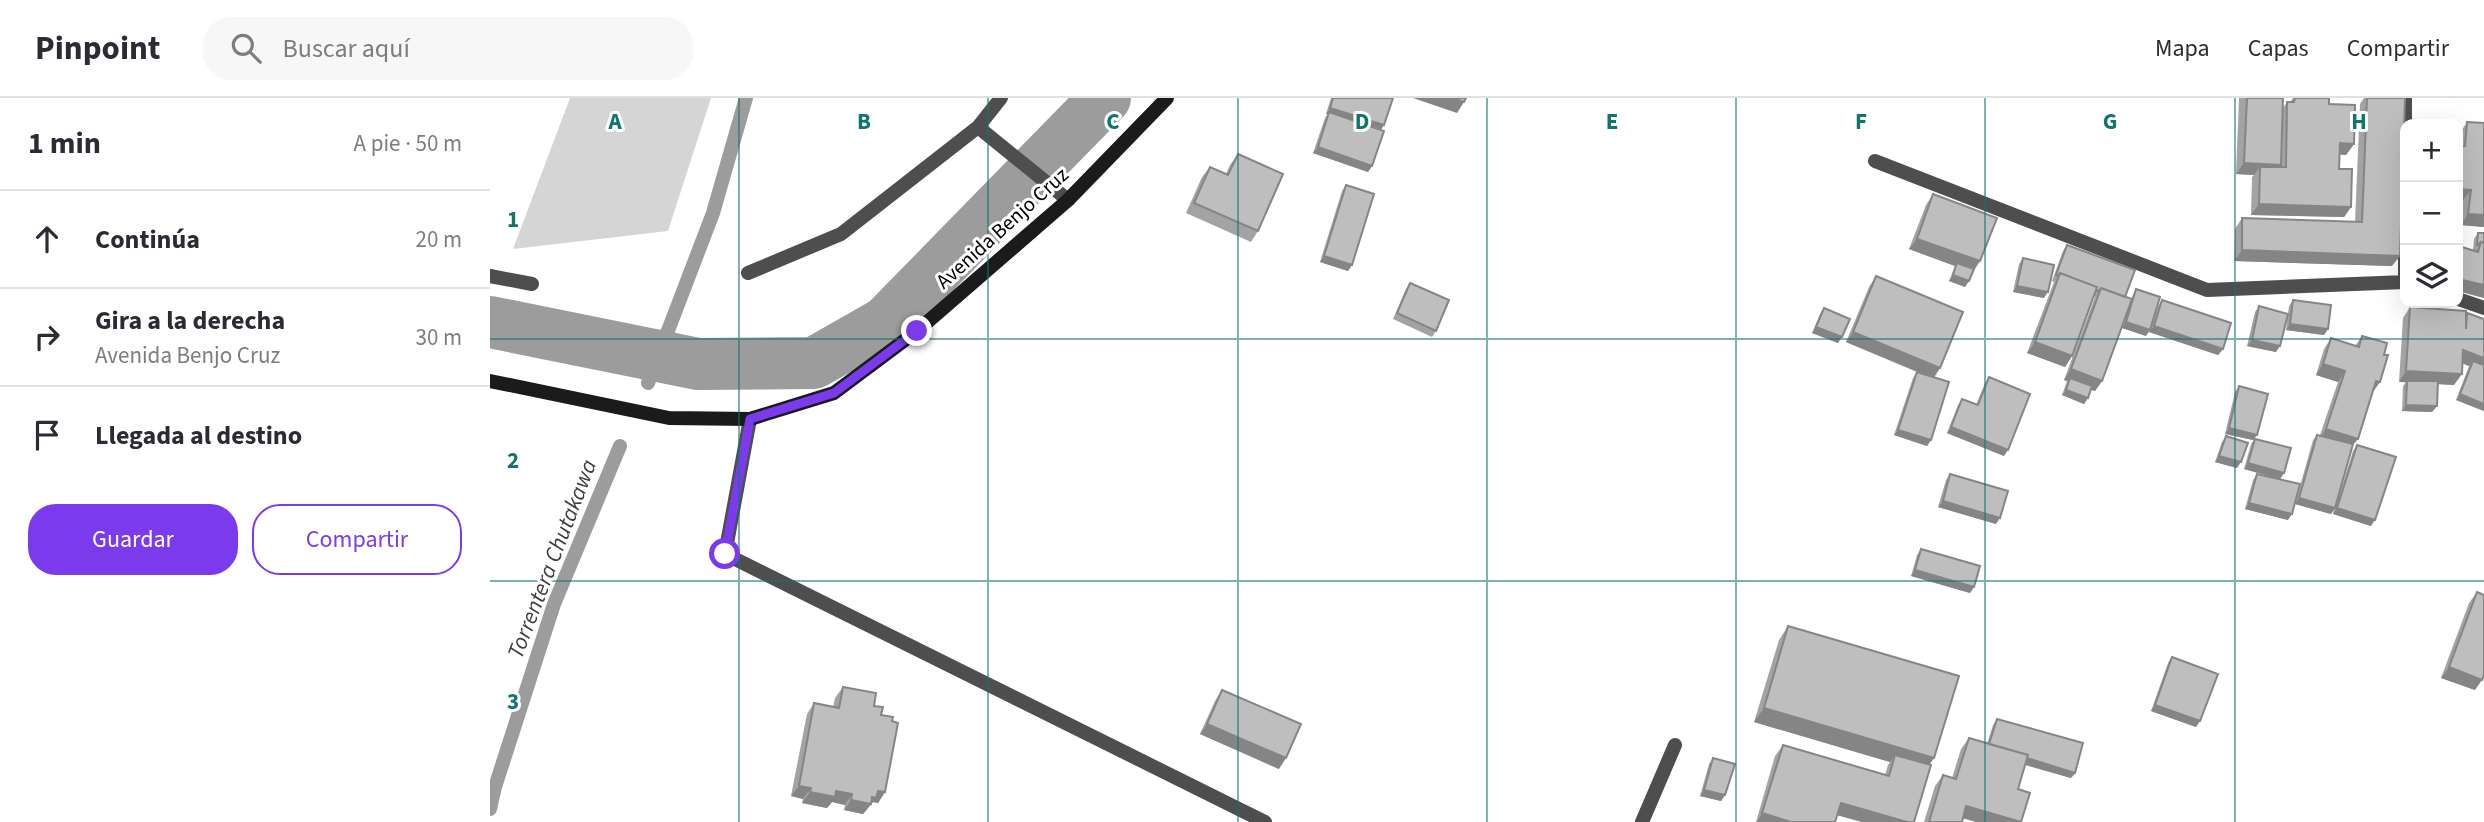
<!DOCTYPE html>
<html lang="es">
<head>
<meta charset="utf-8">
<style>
	:root { --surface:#fff; --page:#f7f7f7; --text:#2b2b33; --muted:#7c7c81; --line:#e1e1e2; --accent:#7c3aed }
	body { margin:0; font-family:"Source Sans 3",sans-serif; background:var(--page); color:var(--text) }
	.controls { position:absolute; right:21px; top:21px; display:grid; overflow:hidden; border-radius:14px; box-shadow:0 7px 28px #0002 }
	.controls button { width:63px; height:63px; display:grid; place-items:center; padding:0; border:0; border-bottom:2px solid var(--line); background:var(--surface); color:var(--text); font:35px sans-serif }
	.stop { position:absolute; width:21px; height:21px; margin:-16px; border:5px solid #7c3aed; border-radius:50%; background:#fff }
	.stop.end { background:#7c3aed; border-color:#fff; box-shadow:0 2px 7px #0008 }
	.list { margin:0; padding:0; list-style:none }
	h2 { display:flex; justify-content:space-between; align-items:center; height:91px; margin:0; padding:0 28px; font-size:30px }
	h2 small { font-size:23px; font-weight:400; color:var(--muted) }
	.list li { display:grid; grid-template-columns:46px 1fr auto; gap:21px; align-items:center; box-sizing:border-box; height:98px; padding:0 28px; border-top:2px solid var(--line) }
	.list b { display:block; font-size:26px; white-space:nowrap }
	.list p { margin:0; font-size:23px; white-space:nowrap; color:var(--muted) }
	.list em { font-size:23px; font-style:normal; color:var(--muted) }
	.actions { display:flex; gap:14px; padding:21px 28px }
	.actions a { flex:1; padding:16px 0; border:2px solid var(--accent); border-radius:28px; text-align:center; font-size:24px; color:var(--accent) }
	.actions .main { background:var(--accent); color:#fff }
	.icon { flex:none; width:38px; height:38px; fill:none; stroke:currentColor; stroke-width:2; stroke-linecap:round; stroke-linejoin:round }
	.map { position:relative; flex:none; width:1994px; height:724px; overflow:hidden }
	header { display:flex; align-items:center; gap:42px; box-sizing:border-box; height:98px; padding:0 35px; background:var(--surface); border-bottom:2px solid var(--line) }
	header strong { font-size:33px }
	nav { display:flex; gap:38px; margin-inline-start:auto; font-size:24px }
	.search { width:490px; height:63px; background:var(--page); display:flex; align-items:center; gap:18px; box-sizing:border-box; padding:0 24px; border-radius:28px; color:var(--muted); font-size:26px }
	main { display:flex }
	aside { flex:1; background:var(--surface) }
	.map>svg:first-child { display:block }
</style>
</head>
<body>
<header>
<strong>Pinpoint</strong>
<div class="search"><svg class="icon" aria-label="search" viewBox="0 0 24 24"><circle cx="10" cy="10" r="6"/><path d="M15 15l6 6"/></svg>Buscar aquí</div>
<nav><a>Mapa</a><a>Capas</a><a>Compartir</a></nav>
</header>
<main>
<aside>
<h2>1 min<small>A pie · 50 m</small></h2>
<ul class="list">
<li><svg class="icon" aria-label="ahead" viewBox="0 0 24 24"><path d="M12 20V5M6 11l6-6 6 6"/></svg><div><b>Continúa</b></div><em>20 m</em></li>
<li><svg class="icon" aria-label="right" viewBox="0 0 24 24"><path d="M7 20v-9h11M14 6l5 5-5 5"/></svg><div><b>Gira a la derecha</b><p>Avenida Benjo Cruz</p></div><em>30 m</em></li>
<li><svg class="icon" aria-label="arrive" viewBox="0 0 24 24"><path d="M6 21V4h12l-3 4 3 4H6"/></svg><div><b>Llegada al destino</b></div></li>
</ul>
<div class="actions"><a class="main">Guardar</a><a>Compartir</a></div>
</aside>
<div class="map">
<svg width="1994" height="724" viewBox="0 0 1994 724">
	<rect width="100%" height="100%" fill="#fff"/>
	<path fill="#d5d5d5" d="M 80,0 L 221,0 L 178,133 L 23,151 Z"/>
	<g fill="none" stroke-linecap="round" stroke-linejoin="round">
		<path stroke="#9c9c9c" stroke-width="14" d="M 158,285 L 223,115 L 256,0
			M 0,711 L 5,689 L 64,506 L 130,348"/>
		<path stroke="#9c9c9c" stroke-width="52" d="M 0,224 L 208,266 L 324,265 L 396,224 L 615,0"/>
		<path stroke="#4e4e4e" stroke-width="14" d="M 1915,0 L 1915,184
			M 1385,63 L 1717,192 L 1915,184
			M 1968,201 L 1994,210
			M 260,321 L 235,456 L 775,724
			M 1152,724 L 1185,647"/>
		<path stroke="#4e4e4e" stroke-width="14" d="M 488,29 L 578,102
			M 258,175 L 351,136 L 488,29 L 511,0
			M 0,178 L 42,186"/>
		<path stroke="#1b1b1b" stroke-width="14" d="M 0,283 L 179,320 L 260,321 L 344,295 L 427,233 L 578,102 L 677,0"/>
	</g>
	<path fill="#a3a3a3" d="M 841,0 L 903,0 L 891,32 L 882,68 L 878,74 L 823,55 L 835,20 L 838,16 L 836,16 Z
		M 1749,0 L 1793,0 L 1793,10 L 1797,4 L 1800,4 L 1803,0 L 1839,0 L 1839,6 L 1864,46 L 1856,57 L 1849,56 L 1849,71 L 1861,109 L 1854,119 L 1761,117 L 1762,79 L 1764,77 L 1746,76 Z
		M 1874,0 L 1915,0 L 1902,168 L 1744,163 L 1745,131 L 1752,120 L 1865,124 L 1870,6 Z
		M 1977,24 L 1994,129 L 1971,127 L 1973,102 L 1968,102 L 1968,48 L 1969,48 L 1970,35 Z
		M 748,56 L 768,133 L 761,144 L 696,115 L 712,79 L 720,69 L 736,76 L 740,67 Z
		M 856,87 L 862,167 L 858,173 L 830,164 L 852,93 Z
		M 1443,96 L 1483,174 L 1475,189 L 1459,183 L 1465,168 L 1419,151 L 1436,107 Z
		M 1988,135 L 1994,135 L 1994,200 L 1968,193 L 1968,155 L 1972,149 L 1983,152 L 1984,141 Z
		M 1577,147 L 1635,199 L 1641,201 L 1646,191 L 1656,238 L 1632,230 L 1636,218 L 1612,283 L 1605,293 L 1601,292 L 1598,300 L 1594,306 L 1572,297 L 1577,283 L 1574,282 L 1605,199 L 1604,198 L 1582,258 L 1575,269 L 1537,255 L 1564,184 L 1562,183 L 1573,153 Z
		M 1533,160 L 1554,200 L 1523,194 L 1529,166 Z
		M 1386,178 L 1450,270 L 1444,280 L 1441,342 L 1437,348 L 1404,337 L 1423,280 L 1427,274 L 1434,277 L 1356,244 L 1379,189 Z
		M 920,185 L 946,233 L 942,239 L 903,221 L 916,191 Z
		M 1672,202 L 1733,251 L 1728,257 L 1659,234 L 1668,208 Z
		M 1803,202 L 1838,231 L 1834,237 L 1796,232 L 1799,208 Z
		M 1769,208 L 1786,254 L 1757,248 L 1765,214 Z
		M 1920,209 L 1976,217 L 1977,215 L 1994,313 L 1966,302 L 1979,268 L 1973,265 L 1964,287 L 1948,286 L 1947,308 L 1942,314 L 1912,313 L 1913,288 L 1916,284 L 1909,284 L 1913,220 Z
		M 1334,210 L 1348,245 L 1322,235 L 1330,216 Z
		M 1872,238 L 1894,257 L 1890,284 L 1882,294 L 1862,349 L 1849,398 L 1863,353 L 1867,347 L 1881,428 L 1843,416 L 1844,412 L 1841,416 L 1805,406 L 1823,342 L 1827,337 L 1830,337 L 1848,284 L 1826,277 L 1834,251 L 1841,240 L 1865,248 Z
		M 1499,279 L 1514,358 L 1457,335 L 1468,307 L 1472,301 L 1486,307 L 1495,285 Z
		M 1749,288 L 1767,337 L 1763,342 L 1735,336 L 1745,294 Z
		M 1736,338 L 1747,370 L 1725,364 L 1732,344 Z
		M 1765,341 L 1794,375 L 1790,381 L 1754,371 L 1761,346 Z
		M 1460,376 L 1506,426 L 1448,409 L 1456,382 Z
		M 1767,376 L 1798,422 L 1755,411 L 1763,382 Z
		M 1431,451 L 1484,489 L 1480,495 L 1421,478 L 1427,457 Z
		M 1987,494 L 1985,592 L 1951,580 L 1979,505 Z
		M 1298,528 L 1444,660 L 1439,667 L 1372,724 L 1347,717 L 1345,724 L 1266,724 L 1285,658 L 1293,647 L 1395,677 L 1398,667 L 1400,664 L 1264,624 L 1289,542 Z
		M 1682,559 L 1706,629 L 1661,613 L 1678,565 Z
		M 353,589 L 384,608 L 391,617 L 395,694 L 388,705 L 383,704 L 373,716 L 354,712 L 355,707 L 342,704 L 337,710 L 312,705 L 313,701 L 301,698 L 317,616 L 324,605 L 343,609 L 345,600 Z
		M 732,592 L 789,671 L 710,636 L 725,603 Z
		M 1507,621 L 1585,675 L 1581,680 L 1535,667 L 1528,691 L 1531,724 L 1486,724 L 1473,720 L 1472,724 L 1434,724 L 1445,688 L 1453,677 L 1462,680 L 1471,651 L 1479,640 L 1497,646 L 1503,627 Z
		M 1223,660 L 1235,697 L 1231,703 L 1210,698 L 1219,666 Z"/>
	<path fill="#858585" d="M 923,0 L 962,0 L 974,4 L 967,15 Z
		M 840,10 L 894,27 L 890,33 L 839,14 L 838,16 L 836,16 Z
		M 1850,45 L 1864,46 L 1856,57 L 1842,56 Z
		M 828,49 L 882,68 L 878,74 L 823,55 Z
		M 1754,65 L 1791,67 L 1783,78 L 1770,69 L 1764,77 L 1746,76 Z
		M 1968,91 L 1981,92 L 1973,102 L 1968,102 Z
		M 1769,106 L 1861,109 L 1854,119 L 1761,117 Z
		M 1978,116 L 1994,117 L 1994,129 L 1971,127 Z
		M 1427,141 L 1490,163 L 1483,174 L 1467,165 L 1465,168 L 1419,151 Z
		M 1752,152 L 1910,158 L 1902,168 L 1744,163 Z
		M 834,158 L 862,167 L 858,173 L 830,164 Z
		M 1463,177 L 1479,183 L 1475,189 L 1459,183 Z
		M 1968,181 L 1994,187 L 1994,200 L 1968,193 Z
		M 1527,188 L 1558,194 L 1554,200 L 1523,194 Z
		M 1636,224 L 1660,232 L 1656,238 L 1632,230 Z
		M 1800,226 L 1838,231 L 1834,237 L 1796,232 Z
		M 1664,228 L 1733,251 L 1728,257 L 1659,234 Z
		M 1326,229 L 1352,239 L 1348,245 L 1322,235 Z
		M 1363,234 L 1450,270 L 1443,280 L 1356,244 Z
		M 1762,242 L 1790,248 L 1786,254 L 1757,248 Z
		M 1545,244 L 1582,258 L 1575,269 L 1537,255 Z
		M 1973,252 L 1994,260 L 1994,274 L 1983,263 L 1979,268 L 1966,263 Z
		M 1833,266 L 1855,273 L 1848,284 L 1826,277 Z
		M 1581,271 L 1612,283 L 1605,293 L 1578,284 L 1580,280 L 1577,283 L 1574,282 Z
		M 1916,273 L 1972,276 L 1964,287 L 1909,284 Z
		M 1886,283 L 1890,284 L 1883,294 L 1878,293 Z
		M 1576,292 L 1598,300 L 1594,306 L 1572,297 Z
		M 1970,296 L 1994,306 L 1994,313 L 1966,302 Z
		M 1916,307 L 1947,308 L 1942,314 L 1912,313 Z
		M 1461,329 L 1518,352 L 1514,358 L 1457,335 Z
		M 1739,330 L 1767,337 L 1763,342 L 1735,336 Z
		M 1836,331 L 1868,341 L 1860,351 L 1829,342 Z
		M 1408,332 L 1441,342 L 1437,348 L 1404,337 Z
		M 1729,358 L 1751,364 L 1747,370 L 1725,364 Z
		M 1758,365 L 1794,375 L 1790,381 L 1754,371 Z
		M 1809,400 L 1845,410 L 1841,416 L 1805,406 Z
		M 1453,403 L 1510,420 L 1506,426 L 1448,409 Z
		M 1759,405 L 1802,416 L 1798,422 L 1755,411 Z
		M 1847,410 L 1885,422 L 1881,428 L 1843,416 Z
		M 1425,472 L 1484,489 L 1480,495 L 1421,478 Z
		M 1959,569 L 1992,582 L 1985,592 L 1951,580 Z
		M 1665,607 L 1710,623 L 1706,629 L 1661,613 Z
		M 1274,610 L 1444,660 L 1434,674 L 1405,657 L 1400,664 L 1264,624 Z
		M 717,626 L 796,660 L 789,671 L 710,636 Z
		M 1498,649 L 1585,675 L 1581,680 L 1494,655 Z
		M 309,688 L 321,690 L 313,701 L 301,698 Z
		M 1214,692 L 1235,697 L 1231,703 L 1210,698 Z
		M 346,693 L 362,696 L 355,707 L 342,704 L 337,710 L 312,705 L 320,694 Z
		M 388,693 L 395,694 L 388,705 L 383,704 L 373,716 L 354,712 L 361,702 Z
		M 1351,705 L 1417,724 L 1372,724 L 1343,716 Z
		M 1476,708 L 1530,724 L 1486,724 L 1469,719 Z
		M 1272,715 L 1301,724 L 1267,724 Z"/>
	<path fill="#bebebe" stroke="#858585" stroke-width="2" d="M 843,0 L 903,0 L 894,27 L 840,10 Z
		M 962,0 L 976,0 L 974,4 Z
		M 1757,0 L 1793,0 L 1791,67 L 1754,65 Z
		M 1805,0 L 1839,0 L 1839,6 L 1865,7 L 1864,46 L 1850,45 L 1849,71 L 1862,71 L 1861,109 L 1769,106 L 1770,69 L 1796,69 L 1797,4 L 1804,4 Z
		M 1877,0 L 1915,0 L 1910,158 L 1752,152 L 1752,120 L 1872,124 Z
		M 839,14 L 894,33 L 882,68 L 828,49 Z
		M 1977,24 L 1994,25 L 1994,117 L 1978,116 L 1981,92 L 1968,91 L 1968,48 L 1975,48 Z
		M 748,56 L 793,76 L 768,133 L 704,105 L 720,69 L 738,77 Z
		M 856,87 L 884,96 L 862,167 L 834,158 Z
		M 1443,96 L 1507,120 L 1490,163 L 1427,141 Z
		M 1988,135 L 1994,135 L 1994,145 L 1991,144 L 1988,147 L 1987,147 Z
		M 1991,144 L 1994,145 L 1994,187 L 1968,181 L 1968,164 L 1972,149 L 1988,154 Z
		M 1577,147 L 1645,172 L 1635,199 L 1611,190 L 1609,193 L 1606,192 L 1607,189 L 1570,175 L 1568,178 L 1566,177 Z
		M 1533,160 L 1564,167 L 1558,194 L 1527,188 Z
		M 1467,165 L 1484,171 L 1479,183 L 1463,177 Z
		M 1570,175 L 1607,189 L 1582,258 L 1545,244 Z
		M 1386,178 L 1473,214 L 1450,270 L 1363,234 Z
		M 920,185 L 959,202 L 946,233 L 907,215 Z
		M 1611,190 L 1642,201 L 1612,283 L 1581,271 Z
		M 1646,191 L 1670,199 L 1660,232 L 1636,224 Z
		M 1672,202 L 1741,225 L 1733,251 L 1664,228 Z
		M 1803,202 L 1841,207 L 1838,231 L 1800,226 Z
		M 1769,208 L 1798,216 L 1790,248 L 1762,242 Z
		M 1920,209 L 1976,213 L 1976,231 L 1977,215 L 1994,221 L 1994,260 L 1973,252 L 1972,276 L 1916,273 Z
		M 1334,210 L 1360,221 L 1352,239 L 1326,229 Z
		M 1872,238 L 1897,245 L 1894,257 L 1898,257 L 1890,284 L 1886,283 L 1868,341 L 1836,331 L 1855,273 L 1833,266 L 1841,240 L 1869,249 Z
		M 1983,263 L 1994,267 L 1994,306 L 1970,296 Z
		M 1427,274 L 1459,284 L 1441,342 L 1408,332 Z
		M 1499,279 L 1540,296 L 1518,352 L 1461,329 L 1472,301 L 1488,307 Z
		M 1580,280 L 1602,288 L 1598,300 L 1576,292 Z
		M 1917,283 L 1948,283 L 1947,308 L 1916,307 Z
		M 1749,288 L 1778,296 L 1767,337 L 1739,330 Z
		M 1827,337 L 1863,346 L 1845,410 L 1809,400 Z
		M 1736,338 L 1758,345 L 1751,364 L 1729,358 Z
		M 1765,341 L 1801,350 L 1794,375 L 1758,365 Z
		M 1867,347 L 1906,359 L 1885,422 L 1847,410 Z
		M 1460,376 L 1518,393 L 1510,420 L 1453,403 Z
		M 1767,376 L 1810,386 L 1802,416 L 1759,405 Z
		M 1431,451 L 1490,468 L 1484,489 L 1425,472 Z
		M 1987,494 L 1994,497 L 1994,577 L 1992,582 L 1959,569 Z
		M 1298,528 L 1469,578 L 1444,660 L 1274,610 Z
		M 1682,559 L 1728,576 L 1710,623 L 1665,607 Z
		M 353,589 L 386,595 L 384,608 L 393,609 L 391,617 L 403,619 L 402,623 L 408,625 L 395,694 L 388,693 L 386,700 L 382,699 L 381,706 L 361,702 L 362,696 L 346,693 L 345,699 L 320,694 L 321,690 L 309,688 L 324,605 L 349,610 Z
		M 732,592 L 811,626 L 796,660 L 717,626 Z
		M 1507,621 L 1593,645 L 1585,675 L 1537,660 L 1538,657 L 1499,646 Z
		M 1479,640 L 1538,657 L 1528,691 L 1540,695 L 1531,724 L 1476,708 L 1472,724 L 1439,724 L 1453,677 L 1466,681 Z
		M 1293,647 L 1399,678 L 1405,657 L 1441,667 L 1424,724 L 1417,724 L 1351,705 L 1345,724 L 1301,724 L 1272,715 Z
		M 1223,660 L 1245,666 L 1235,697 L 1214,692 Z"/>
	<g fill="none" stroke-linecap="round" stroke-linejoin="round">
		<path stroke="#7c3aed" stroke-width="9" d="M 235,456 L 260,321 L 344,295 L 427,233"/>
	</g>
	<path fill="none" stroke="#0f766e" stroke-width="2" stroke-opacity="0.55" d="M 249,0 L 249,724M 498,0 L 498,724M 748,0 L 748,724M 997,0 L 997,724M 1246,0 L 1246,724M 1495,0 L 1495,724M 1745,0 L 1745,724M 0,241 L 1994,241M 0,483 L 1994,483"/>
	<g text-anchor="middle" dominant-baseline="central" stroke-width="6" stroke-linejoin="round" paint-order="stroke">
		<g font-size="21" fill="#000" stroke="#fff">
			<text transform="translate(512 130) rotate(-42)">Avenida Benjo Cruz</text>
		</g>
		<g font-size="23" font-style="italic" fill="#3d3d3d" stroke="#fff">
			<text transform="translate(62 461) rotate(-69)">Torrentera Chutakawa</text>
		</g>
	</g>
	<g font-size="23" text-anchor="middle" font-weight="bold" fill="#0f766e" stroke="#fff" stroke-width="6" stroke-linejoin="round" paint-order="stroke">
		<text x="125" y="31">A</text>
		<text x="374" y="31">B</text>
		<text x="623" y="31">C</text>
		<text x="872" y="31">D</text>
		<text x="1122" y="31">E</text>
		<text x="1371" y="31">F</text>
		<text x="1620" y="31">G</text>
		<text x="1869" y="31">H</text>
		<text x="23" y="129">1</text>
		<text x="23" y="370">2</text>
		<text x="23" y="611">3</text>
	</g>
</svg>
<div class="controls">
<button>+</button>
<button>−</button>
<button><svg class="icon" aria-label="layers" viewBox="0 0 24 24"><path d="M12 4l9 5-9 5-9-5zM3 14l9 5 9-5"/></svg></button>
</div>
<div class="stop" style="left:235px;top:456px"></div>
<div class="stop end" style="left:427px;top:233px"></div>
</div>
</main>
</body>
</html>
